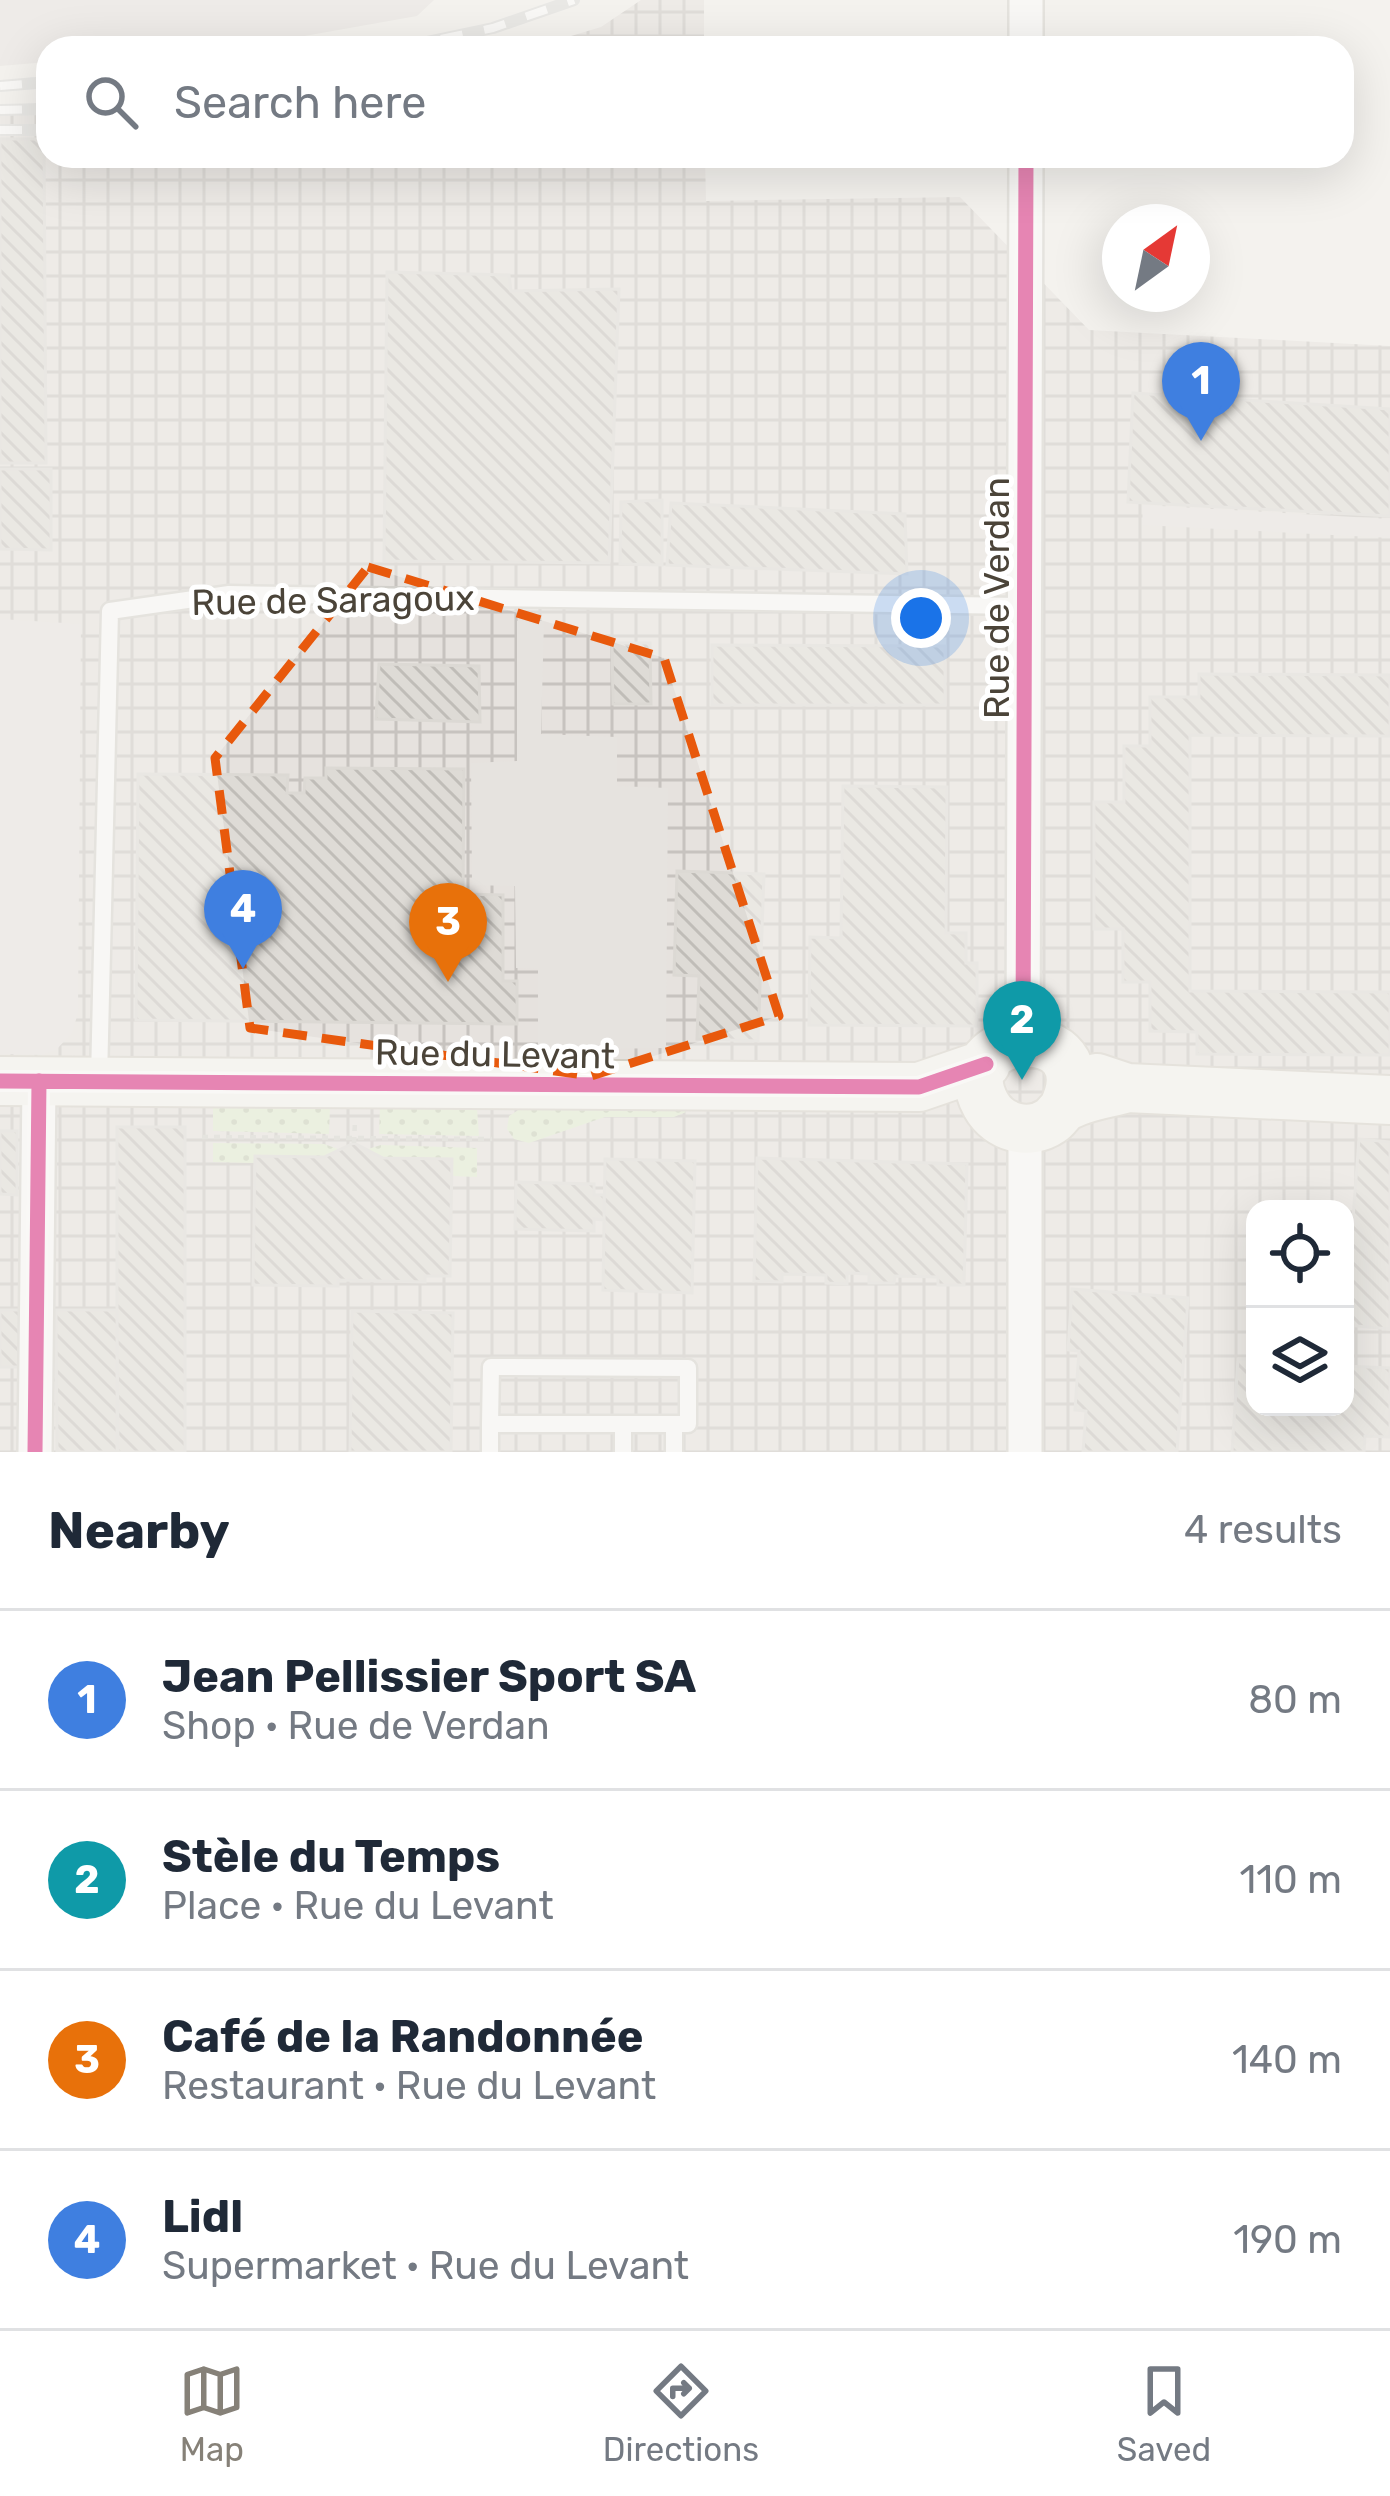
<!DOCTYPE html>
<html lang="en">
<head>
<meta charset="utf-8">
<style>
	:root { --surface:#fff; --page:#f6f6f7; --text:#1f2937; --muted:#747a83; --line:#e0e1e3; --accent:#868178 }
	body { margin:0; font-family:Rubik,sans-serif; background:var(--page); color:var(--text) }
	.controls { position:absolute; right:36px; bottom:36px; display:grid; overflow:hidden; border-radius:24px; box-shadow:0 12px 48px #0002 }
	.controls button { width:108px; height:108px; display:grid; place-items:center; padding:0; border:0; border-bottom:3px solid var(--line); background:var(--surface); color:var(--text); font:60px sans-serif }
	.compass { position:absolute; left:1102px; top:204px; width:108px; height:108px; border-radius:50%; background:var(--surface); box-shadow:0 12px 48px #0002; rotate:33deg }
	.you { position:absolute; left:921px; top:618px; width:42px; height:42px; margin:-30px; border:9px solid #fff; border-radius:50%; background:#1a73e8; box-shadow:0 0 0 18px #1a73e833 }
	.badge { display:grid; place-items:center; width:78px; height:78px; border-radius:50%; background:var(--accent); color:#fff; font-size:39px; font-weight:700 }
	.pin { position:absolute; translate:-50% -99px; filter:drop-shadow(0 3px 6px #0008) }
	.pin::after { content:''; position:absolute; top:63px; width:42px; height:36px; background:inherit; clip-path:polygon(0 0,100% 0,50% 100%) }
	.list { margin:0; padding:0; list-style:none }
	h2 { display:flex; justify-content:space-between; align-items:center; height:156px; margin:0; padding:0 48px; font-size:51px }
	h2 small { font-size:39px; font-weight:400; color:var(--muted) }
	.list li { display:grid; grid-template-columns:78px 1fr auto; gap:36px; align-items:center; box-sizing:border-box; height:180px; padding:0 48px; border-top:3px solid var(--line) }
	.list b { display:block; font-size:45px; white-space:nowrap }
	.list p { margin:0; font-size:39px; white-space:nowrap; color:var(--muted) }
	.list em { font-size:39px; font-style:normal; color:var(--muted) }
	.icon { flex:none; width:66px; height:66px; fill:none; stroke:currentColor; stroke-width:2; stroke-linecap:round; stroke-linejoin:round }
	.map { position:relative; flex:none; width:1390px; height:1452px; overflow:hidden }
	.search { position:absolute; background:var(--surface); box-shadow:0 12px 48px #0002; left:36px; right:36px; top:36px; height:132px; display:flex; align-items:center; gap:30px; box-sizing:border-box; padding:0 42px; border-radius:36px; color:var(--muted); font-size:45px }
	.sheet { height:876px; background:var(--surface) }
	nav { display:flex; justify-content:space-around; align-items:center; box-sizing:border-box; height:168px; border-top:3px solid var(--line); background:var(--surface); font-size:33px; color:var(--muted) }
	nav a { display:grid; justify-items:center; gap:6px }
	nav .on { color:var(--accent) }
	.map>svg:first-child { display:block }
</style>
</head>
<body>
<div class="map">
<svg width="1390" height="1452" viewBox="0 0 1390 1452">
	<defs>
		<pattern id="industrial-grid" width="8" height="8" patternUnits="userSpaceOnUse" patternTransform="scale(3)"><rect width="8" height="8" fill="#e6e2de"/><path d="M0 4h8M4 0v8" fill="none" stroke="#c7c3bf"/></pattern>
		<pattern id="grass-dots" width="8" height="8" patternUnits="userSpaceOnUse" patternTransform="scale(3)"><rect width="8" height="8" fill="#e1eecf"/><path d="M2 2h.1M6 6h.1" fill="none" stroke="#c3cdb2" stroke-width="1.8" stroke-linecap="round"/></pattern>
		<pattern id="building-back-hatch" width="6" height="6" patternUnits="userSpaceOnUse" patternTransform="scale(3)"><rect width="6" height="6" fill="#dedbd6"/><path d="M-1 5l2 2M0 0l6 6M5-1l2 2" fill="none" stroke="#c0bdb8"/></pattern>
	</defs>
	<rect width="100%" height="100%" fill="#f4f2ee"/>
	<path fill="url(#industrial-grid)" fill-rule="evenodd" d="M 641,0 L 704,0 L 704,48 L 531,48 L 601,27 Z
		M 48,103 L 48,156 L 705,156 L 706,201 L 960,197 L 1089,330 L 1390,346 L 1390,1452 L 0,1452 L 0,105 ZM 1255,1209 L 1345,1209 L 1345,1407 L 1255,1407 Z"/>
	<path fill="url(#grass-dots)" d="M 213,1106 L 330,1107 L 329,1134 L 213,1131 Z
		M 380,1107 L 477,1108 L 479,1136 L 379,1134 Z
		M 520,1109 L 682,1109 L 686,1112 L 674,1117 L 605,1117 L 529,1143 L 514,1139 L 507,1129 L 509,1116 Z
		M 213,1143 L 324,1144 L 338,1149 L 324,1157 L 255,1156 L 254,1163 L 213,1162 Z
		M 381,1145 L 477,1148 L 477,1177 L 452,1176 L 451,1159 L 383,1158 L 368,1149 Z"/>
	<path fill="#e6e3df" d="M 0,0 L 434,0 L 417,16 L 249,46 L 48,48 L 48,62 L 0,66 Z
		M 1143,505 L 1390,519 L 1390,538 L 1142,525 Z
		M 0,619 L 81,624 L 78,1013 L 72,1033 L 56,1050 L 40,1055 L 0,1054 Z
		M 517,621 L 544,621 L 541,734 L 617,737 L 617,786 L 668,788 L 666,1048 L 538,1050 L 538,969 L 516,968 L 515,886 L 472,885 L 471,763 L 517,761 Z"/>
	<path fill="url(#building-back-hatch)" stroke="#dcd9d4" stroke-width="3" d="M 0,139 L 44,139 L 46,463 L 0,463 Z
		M 387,272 L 509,275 L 511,291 L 619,289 L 609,563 L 384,561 Z
		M 1133,393 L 1390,409 L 1390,516 L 1128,502 Z
		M 0,469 L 51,469 L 51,550 L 0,549 Z
		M 662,500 L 662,565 L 620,564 L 621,502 Z
		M 671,503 L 905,514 L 907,574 L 667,565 Z
		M 612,643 L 650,643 L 651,704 L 613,704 Z
		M 712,645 L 945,646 L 945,705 L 712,705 Z
		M 379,664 L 479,666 L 480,722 L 376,719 Z
		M 1199,674 L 1390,675 L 1390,736 L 1190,735 L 1190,991 L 1390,992 L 1390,1055 L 1197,1054 L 1197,1032 L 1150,1031 L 1150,982 L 1123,982 L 1123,929 L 1094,929 L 1094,802 L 1124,802 L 1124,746 L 1150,746 L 1150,697 L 1199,697 Z
		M 326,768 L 464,769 L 463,894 L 503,895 L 503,981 L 517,981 L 517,1024 L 136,1020 L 138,774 L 288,775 L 287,793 L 304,793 L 305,778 L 326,778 Z
		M 843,786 L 947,787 L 946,933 L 966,933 L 966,963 L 977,963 L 977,1026 L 809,1025 L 810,937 L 841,938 Z
		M 677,871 L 764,874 L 758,1041 L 697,1039 L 699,976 L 674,975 Z
		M 117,1127 L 185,1127 L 185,1452 L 117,1452 Z
		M 0,1131 L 17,1131 L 17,1195 L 0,1194 Z
		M 1359,1139 L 1390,1142 L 1390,1329 L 1345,1325 Z
		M 354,1143 L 383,1158 L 452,1159 L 450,1276 L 425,1276 L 425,1282 L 338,1280 L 338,1286 L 253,1285 L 255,1156 L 324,1157 Z
		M 757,1158 L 967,1164 L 964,1285 L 938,1285 L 938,1277 L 895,1276 L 894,1283 L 869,1283 L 869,1274 L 847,1273 L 847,1284 L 826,1283 L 826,1275 L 782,1274 L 782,1282 L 754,1281 Z
		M 605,1159 L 695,1161 L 692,1293 L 603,1290 Z
		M 516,1182 L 594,1184 L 594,1195 L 604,1195 L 604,1220 L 594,1219 L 594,1231 L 515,1229 Z
		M 1072,1289 L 1188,1298 L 1177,1452 L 1083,1452 L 1086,1411 L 1075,1410 L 1079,1351 L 1068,1350 Z
		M 0,1310 L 21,1310 L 20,1367 L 0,1367 Z
		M 56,1310 L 117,1310 L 118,1452 L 57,1452 Z
		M 352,1311 L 453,1313 L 451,1452 L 350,1452 Z
		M 1238,1359 L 1255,1360 L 1255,1407 L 1345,1407 L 1345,1366 L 1390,1368 L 1390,1437 L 1365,1436 L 1364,1452 L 1232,1452 Z"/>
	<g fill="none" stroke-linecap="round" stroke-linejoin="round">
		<defs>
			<path id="lane" d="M 99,1079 L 110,611 L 229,594 L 1026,606
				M 490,1424 L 491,1367 L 688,1368 L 688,1424 L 623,1424
				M 674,1425 L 674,1452
				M 490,1452 L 490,1424 L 623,1424 L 623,1452"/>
			<path id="street" d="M 1026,48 L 1026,0
				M 1023,1040 L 1026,156
				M 1025,1129 L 1025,1452
				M 35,1452 L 39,1081"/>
			<path id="secondary" d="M 1097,1078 L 1127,1088 L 1390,1100
				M 0,1081 L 919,1087 L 986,1064
				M 1063,1109 C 1107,1015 943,1027 986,1105 C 999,1128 1029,1136 1051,1121 C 1056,1118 1059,1112 1064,1108 C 1081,1097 1108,1094 1127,1088"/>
		</defs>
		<use href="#lane" stroke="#d2d0cb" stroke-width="21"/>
		<use href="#street" stroke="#d2d0cb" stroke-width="38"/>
		<use href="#secondary" stroke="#d3cfc5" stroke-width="52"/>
		<path stroke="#d3d2cc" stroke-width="4.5" stroke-dasharray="6 6" stroke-linecap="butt" d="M 202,1137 L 492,1139
			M 354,1143 L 355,1121"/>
		<use href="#lane" stroke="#fdfdfc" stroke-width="16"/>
		<use href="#street" stroke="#fdfdfc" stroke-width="33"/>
		<use href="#secondary" stroke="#f7f6f1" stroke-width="48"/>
		<defs>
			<path id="rail" d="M 398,48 L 493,28 L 574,0
				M 0,86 L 48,82
				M 0,110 L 48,109
				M 0,130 L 48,130"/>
		</defs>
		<use href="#rail" stroke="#dbdbda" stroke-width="12"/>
		<use href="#rail" stroke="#fff" stroke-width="8" stroke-dasharray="22" stroke-linecap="butt"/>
		<defs>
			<path id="cycleway" d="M 1023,1040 L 1026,156
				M 0,1081 L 919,1087 L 986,1064
				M 35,1452 L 39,1081"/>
		</defs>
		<use href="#cycleway" stroke="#fff" stroke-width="22"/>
		<use href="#cycleway" stroke="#d6006c" stroke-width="15"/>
	</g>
	<path d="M0 0H1390V1452H0ZM 368,567 L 664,658 L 779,1016 L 591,1076 L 250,1028 L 215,758 Z" fill="#f4f2ee" fill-opacity=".55" fill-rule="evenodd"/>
	<path fill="none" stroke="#e8590c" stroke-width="9" stroke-dasharray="24 15" stroke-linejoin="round" d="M 368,567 L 664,658 L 779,1016 L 591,1076 L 250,1028 L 215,758 Z"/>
	<g text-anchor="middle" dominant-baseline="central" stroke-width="10" stroke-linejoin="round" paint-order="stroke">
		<g font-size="36" fill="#4b4439" stroke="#fff">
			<text transform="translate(996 598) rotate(-90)">Rue de Verdan</text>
			<text transform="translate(333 600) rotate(-1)">Rue de Saragoux</text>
			<text transform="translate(495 1054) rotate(1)">Rue du Levant</text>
		</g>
	</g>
</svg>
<div class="controls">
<button><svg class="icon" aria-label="locate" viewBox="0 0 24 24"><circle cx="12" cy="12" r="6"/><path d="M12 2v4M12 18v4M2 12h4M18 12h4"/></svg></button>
<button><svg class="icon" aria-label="layers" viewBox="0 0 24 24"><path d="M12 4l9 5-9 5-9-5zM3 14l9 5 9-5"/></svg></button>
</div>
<svg class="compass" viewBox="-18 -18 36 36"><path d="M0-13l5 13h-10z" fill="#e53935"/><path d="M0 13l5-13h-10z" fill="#747a83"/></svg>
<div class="you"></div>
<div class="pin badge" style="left:1201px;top:441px;background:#3f7fe0">1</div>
<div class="pin badge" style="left:1022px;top:1080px;background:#0f9aa8">2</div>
<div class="pin badge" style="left:448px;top:982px;background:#e8710a">3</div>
<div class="pin badge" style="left:243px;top:969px;background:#3f7fe0">4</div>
<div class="search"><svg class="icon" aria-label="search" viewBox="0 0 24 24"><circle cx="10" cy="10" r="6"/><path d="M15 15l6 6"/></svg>Search here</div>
</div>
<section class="sheet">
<h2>Nearby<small>4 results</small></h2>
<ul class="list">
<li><span class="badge" style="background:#3f7fe0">1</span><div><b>Jean Pellissier Sport SA</b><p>Shop · Rue de Verdan</p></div><em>80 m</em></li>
<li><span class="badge" style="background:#0f9aa8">2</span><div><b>Stèle du Temps</b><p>Place · Rue du Levant</p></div><em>110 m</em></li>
<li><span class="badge" style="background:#e8710a">3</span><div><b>Café de la Randonnée</b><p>Restaurant · Rue du Levant</p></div><em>140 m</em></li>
<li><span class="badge" style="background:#3f7fe0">4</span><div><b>Lidl</b><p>Supermarket · Rue du Levant</p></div><em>190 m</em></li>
</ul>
</section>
<nav>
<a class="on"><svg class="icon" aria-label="map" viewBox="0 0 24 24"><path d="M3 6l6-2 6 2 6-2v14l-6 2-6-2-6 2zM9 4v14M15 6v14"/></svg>Map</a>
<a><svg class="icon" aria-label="directions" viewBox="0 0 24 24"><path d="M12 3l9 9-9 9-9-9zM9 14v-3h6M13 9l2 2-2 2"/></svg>Directions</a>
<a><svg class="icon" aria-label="saved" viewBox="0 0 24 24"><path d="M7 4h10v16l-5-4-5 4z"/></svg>Saved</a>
</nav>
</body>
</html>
